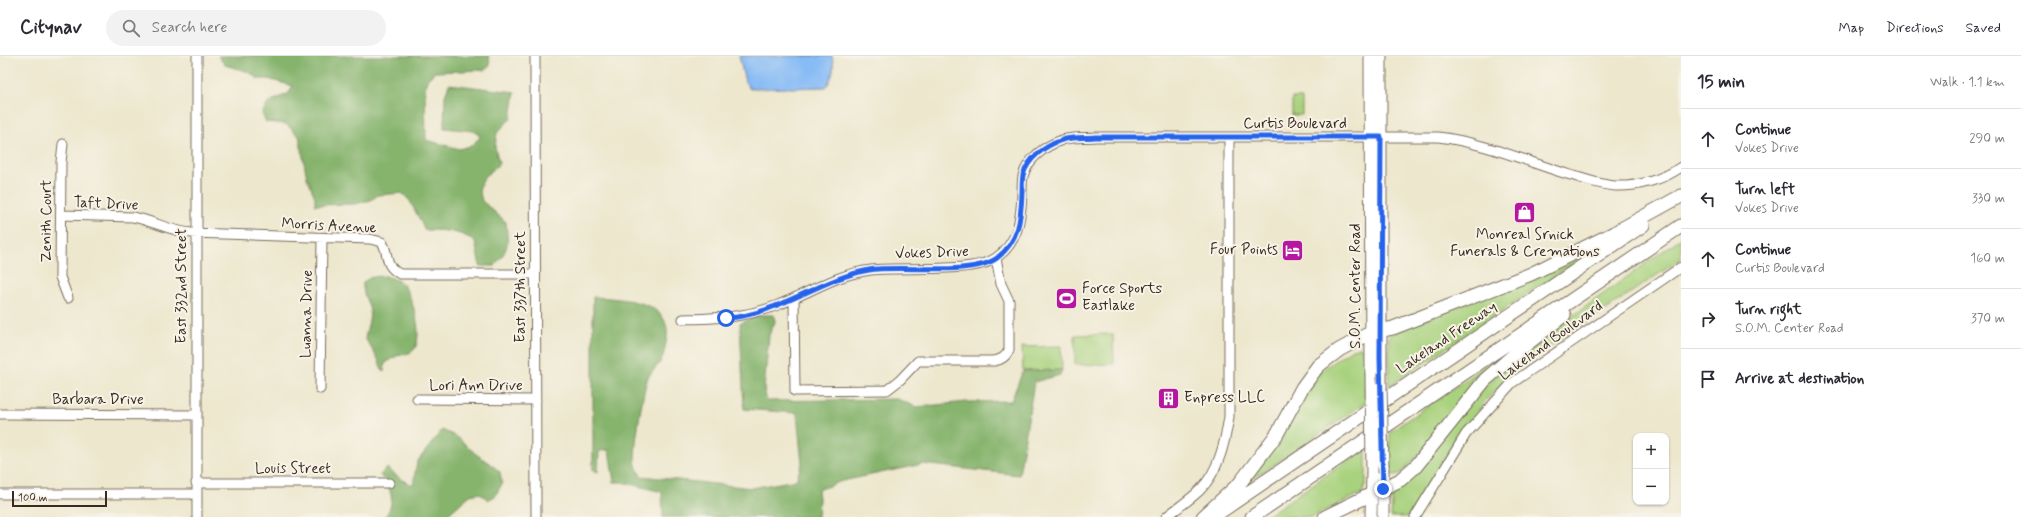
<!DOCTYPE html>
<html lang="en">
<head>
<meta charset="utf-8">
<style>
	:root { --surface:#fff; --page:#f2f2f3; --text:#2b2b33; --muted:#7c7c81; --line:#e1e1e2 }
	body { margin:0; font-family:Mynerve,sans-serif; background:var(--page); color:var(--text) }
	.controls { position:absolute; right:12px; bottom:12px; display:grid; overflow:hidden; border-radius:8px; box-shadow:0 1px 3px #0004 }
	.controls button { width:36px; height:36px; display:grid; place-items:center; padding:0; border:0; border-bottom:1px solid var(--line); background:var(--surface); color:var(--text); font:20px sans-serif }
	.scale { position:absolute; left:12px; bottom:10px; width:95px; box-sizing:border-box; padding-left:4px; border:2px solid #3b2a1e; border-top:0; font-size:11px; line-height:14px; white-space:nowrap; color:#3b2a1e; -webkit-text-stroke:3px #f7f3e8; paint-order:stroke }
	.stop { position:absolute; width:12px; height:12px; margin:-9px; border:3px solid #2563eb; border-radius:50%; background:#fff }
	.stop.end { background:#2563eb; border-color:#fff; box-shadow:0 1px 4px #0008 }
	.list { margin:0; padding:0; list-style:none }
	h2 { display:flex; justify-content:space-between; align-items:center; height:52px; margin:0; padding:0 16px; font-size:17px }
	h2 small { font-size:13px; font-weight:400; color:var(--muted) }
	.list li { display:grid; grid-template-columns:26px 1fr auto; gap:12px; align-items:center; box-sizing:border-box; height:60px; padding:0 16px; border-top:1px solid var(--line) }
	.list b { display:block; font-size:15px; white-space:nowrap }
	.list p { margin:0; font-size:13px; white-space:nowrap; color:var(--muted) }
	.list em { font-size:13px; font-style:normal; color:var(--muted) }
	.icon { flex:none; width:22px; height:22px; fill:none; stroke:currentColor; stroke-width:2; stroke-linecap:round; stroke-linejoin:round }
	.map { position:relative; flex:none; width:1681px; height:461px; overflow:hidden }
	header { display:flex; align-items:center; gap:24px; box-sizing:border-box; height:56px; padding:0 20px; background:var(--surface); border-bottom:1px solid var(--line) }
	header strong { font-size:19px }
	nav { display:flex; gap:22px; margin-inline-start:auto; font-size:14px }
	.search { width:280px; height:36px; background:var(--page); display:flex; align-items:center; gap:10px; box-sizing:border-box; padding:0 14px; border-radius:22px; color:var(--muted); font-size:15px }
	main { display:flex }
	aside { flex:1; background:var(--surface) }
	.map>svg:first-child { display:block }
</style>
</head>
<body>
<header>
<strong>Citynav</strong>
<div class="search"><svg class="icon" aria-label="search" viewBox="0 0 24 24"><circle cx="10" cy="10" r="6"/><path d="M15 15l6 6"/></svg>Search here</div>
<nav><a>Map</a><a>Directions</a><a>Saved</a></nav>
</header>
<main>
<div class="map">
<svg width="1681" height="461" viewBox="0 0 1681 461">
	<rect width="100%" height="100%" fill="#f7f3e8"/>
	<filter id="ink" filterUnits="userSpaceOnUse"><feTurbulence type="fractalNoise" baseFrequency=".025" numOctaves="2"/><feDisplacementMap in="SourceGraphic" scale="8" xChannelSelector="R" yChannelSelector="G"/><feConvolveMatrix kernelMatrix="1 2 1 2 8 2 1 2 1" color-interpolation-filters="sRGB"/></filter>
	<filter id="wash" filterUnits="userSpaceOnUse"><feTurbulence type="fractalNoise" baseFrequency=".012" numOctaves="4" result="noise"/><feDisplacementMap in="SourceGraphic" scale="16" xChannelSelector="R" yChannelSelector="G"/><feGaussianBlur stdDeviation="0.9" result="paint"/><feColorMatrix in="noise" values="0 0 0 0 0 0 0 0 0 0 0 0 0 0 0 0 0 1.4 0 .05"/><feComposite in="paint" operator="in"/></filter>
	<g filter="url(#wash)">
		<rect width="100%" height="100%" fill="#ede7cd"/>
		<path fill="#a9d27e" stroke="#727e4e" d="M 1292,42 L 1302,42 L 1302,59 L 1292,59 Z
			M 1681,182 L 1681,203 L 1526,307 L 1508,323 L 1485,345 L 1441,409 L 1409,461 L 1391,461 L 1393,435 L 1486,328 L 1542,282 Z
			M 1587,194 L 1589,197 L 1389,330 L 1389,279 Z
			M 1113,278 L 1114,308 L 1075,309 L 1075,279 Z
			M 1061,290 L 1062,314 L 1023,315 L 1022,291 Z
			M 1361,291 L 1366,302 L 1365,347 L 1236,434 L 1312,321 L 1352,293 Z
			M 1501,299 L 1503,302 L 1431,386 L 1400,418 L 1394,419 L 1389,417 L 1390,376 Z
			M 1366,392 L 1366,427 L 1362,437 L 1312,461 L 1265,461 Z"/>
		<path fill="#86b46d" stroke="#606f46" d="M 218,0 L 489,0 L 490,10 L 484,14 L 435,16 L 427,24 L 425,33 L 426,84 L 459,93 L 471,90 L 480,81 L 475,75 L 444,72 L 445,40 L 449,28 L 515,36 L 511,62 L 497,77 L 495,91 L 499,108 L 485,120 L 479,133 L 482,145 L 506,166 C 508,189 510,192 494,210 L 480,210 L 475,185 C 459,175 444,174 425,174 L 410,145 L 402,137 L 378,139 L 371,144 L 355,148 L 315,149 L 315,141 L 307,122 L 299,80 L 286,68 L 266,66 L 262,58 L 268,47 L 289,37 L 293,30 L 268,23 L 258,23 L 249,16 L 225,9 Z
			M 385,220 C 392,222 400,224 404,230 C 413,243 423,277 415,292 C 411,299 405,297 399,299 C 394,301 390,305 385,307 L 384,316 L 382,314 L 378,303 L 365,282 C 367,274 370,264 370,255 C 368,245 362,238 363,227 L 369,221 Z
			M 593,241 C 621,243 676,243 666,287 C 665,292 664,299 661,304 C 658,311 649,317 647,324 C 643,337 632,398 636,409 C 637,413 639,416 641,420 L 752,432 L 796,424 L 802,408 L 797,357 L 744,353 L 740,267 L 760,259 L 774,259 L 775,266 L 769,279 L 764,333 L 767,345 L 897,343 L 916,351 L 967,346 L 1011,345 L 1023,315 L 1062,314 L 1060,319 L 1034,326 L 1019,419 L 923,408 L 842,425 L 818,434 L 819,442 L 818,461 L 663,461 L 662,436 L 622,426 L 614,426 L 609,394 L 599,395 L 598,416 L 593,414 Z
			M 442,374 L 457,381 L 476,398 L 493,410 L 500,416 L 502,428 L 495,440 L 488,444 L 480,437 L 470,439 L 445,461 L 385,461 C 396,445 392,433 380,419 L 387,412 L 402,424 L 413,429 L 417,406 Z"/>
		<path fill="#87bbf5" stroke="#61728a" d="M 739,0 L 832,0 C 835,13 833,20 826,31 L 750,33 L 745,26 Z"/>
	</g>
	<g filter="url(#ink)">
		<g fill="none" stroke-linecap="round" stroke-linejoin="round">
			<defs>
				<path id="minor" d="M 197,0 L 197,461
					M 535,0 L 536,461
					M 63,88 L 61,106 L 60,221 L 68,242
					M 61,159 L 133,161 C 153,165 170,175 191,177 L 370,183 L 382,186 C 390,199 383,209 400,218 L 535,218
					M 794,242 L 795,335 L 887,334 L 900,324 L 918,305 L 994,305 C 1001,304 1006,301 1009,294 L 1009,245 L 1001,228 L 996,202
					M 683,263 C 718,262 745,262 778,249 C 809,237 837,218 871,214 C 902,210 973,218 996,202 C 1018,187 1021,163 1022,138 C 1022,132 1022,125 1023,120 C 1028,102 1045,90 1062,84 C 1071,81 1085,82 1095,81 L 1438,81 C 1482,86 1526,105 1567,118 C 1582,122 1599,129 1615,130 C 1636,131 1663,124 1681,111
					M 320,333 L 322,183
					M 417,343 L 536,344
					M 0,358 L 196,359
					M 196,427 L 389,427
					M 0,438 L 196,438
					M 1166,461 C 1177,452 1190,444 1200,434 C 1219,415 1225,386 1229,361 L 1229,82
					M 1415,461 L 1466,378 L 1512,327 L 1681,211"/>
				<path id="major" d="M 1370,0 L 1371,317
					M 1381,331 L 1381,0
					M 1383,410 L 1383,461
					M 1371,461 L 1372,418"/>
				<path id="highway" d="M 1214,460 L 1643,169
					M 1203,461 L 1240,427 L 1277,378 L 1302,332 L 1318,310 L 1339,294 L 1370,277 L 1393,272 L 1531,218 L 1614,177 L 1681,140
					M 1252,461 L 1681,170
					M 1325,461 L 1400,424 L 1416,410 L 1485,324 L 1522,292 L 1564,259"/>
			</defs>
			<use href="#minor" stroke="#796c5b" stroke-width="11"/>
			<use href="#major" stroke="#796c5b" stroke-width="13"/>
			<use href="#highway" stroke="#796c5b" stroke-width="15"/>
			<use href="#minor" stroke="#fff" stroke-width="9"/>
			<use href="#major" stroke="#fff" stroke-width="11"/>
			<use href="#highway" stroke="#fff" stroke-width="13"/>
			<defs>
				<path id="major-bridge" d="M 1371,317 L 1372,418
					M 1381,331 L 1383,410"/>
			</defs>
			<use href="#major-bridge" stroke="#796c5b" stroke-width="13" stroke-linecap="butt"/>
			<use href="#major-bridge" stroke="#fff" stroke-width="11"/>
		</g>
	</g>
	<g fill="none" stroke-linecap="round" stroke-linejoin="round" filter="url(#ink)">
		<path stroke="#2563eb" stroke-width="5" d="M 726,262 C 778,259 819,223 869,214 C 901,209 973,220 997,202 C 1019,185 1021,163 1022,137 C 1022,132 1022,125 1023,119 C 1028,102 1045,90 1062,84 C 1072,81 1085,82 1095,81 L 1381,81 L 1380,302 L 1383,433"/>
	</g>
	<defs>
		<symbol id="shop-square" viewBox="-11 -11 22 22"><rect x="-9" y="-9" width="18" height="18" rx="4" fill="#b5179e" stroke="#f7f3e8"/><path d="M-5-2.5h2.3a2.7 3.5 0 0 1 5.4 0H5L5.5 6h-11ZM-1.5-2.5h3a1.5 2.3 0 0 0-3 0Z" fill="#fff"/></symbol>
		<symbol id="hotel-square" viewBox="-11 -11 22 22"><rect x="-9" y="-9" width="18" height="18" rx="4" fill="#b5179e" stroke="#f7f3e8"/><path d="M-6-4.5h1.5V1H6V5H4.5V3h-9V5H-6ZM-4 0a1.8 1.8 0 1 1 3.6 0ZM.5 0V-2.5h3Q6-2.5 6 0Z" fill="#fff"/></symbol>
		<symbol id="stadium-square" viewBox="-11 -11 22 22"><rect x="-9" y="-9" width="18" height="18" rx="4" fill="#b5179e" stroke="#f7f3e8"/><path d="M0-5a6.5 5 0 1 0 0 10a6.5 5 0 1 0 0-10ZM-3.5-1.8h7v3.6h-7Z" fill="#fff"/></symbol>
		<symbol id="building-square" viewBox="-11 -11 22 22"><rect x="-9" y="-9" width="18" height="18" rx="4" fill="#b5179e" stroke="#f7f3e8"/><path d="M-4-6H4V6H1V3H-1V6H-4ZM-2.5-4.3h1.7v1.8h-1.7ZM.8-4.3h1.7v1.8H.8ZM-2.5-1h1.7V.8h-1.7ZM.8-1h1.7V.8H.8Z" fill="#fff"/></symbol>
	</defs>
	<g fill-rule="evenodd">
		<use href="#shop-square" x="1512" y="144" width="25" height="25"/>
		<use href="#hotel-square" x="1280" y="182" width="25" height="25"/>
		<use href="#stadium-square" x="1054" y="230" width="25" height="25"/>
		<use href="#building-square" x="1156" y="330" width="25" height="25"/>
	</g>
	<g text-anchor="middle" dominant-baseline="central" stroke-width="4" stroke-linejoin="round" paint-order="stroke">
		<g font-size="15" fill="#3b2a1e" stroke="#f7f3e8">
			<text x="1295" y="68">Curtis Boulevard</text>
			<text transform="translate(106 148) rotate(3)">Taft Drive</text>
			<text transform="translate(47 165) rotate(-90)">Zenith Court</text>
			<text transform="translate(329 170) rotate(3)">Morris Avenue</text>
			<text transform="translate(932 197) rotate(-2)">Vokes Drive</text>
			<text transform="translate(182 230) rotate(-90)">East 332nd Street</text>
			<text transform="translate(1356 230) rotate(-90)">S.O.M. Center Road</text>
			<text transform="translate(521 231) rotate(-90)">East 337th Street</text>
			<text transform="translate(307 258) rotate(-89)">Luanna Drive</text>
			<text transform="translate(1447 282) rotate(-34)">Lakeland Freeway</text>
			<text transform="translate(1551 285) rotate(-36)">Lakeland Boulevard</text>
			<text x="476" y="330">Lori Ann Drive</text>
			<text x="98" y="344">Barbara Drive</text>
			<text x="293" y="413">Louis Street</text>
		</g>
		<g font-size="15" fill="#3b2a1e" stroke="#f7f3e8" text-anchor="start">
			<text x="1525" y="179" text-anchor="middle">Monreal Srnick<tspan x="1525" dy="17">Funerals &amp; Cremations</tspan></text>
			<text x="1278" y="194" text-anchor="end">Four Points</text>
			<text x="1082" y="233">Force Sports<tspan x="1082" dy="17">Eastlake</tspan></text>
			<text x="1184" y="342">Enpress LLC</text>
		</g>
	</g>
</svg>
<div class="controls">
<button>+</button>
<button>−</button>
</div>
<div class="scale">100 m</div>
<div class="stop" style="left:726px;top:262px"></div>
<div class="stop end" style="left:1383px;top:433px"></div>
</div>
<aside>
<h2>15 min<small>Walk · 1.1 km</small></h2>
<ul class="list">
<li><svg class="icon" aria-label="ahead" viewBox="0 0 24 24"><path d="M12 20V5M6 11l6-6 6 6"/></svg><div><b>Continue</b><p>Vokes Drive</p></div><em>290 m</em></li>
<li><svg class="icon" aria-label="left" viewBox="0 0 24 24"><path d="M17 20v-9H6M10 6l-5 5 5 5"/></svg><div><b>Turn left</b><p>Vokes Drive</p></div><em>330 m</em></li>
<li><svg class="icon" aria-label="ahead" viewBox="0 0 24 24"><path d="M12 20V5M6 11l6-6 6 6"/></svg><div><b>Continue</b><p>Curtis Boulevard</p></div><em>160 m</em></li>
<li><svg class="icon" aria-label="right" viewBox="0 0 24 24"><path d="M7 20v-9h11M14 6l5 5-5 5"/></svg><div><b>Turn right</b><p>S.O.M. Center Road</p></div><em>370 m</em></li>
<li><svg class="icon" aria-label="arrive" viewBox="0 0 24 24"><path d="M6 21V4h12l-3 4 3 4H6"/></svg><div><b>Arrive at destination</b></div></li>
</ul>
</aside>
</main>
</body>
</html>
